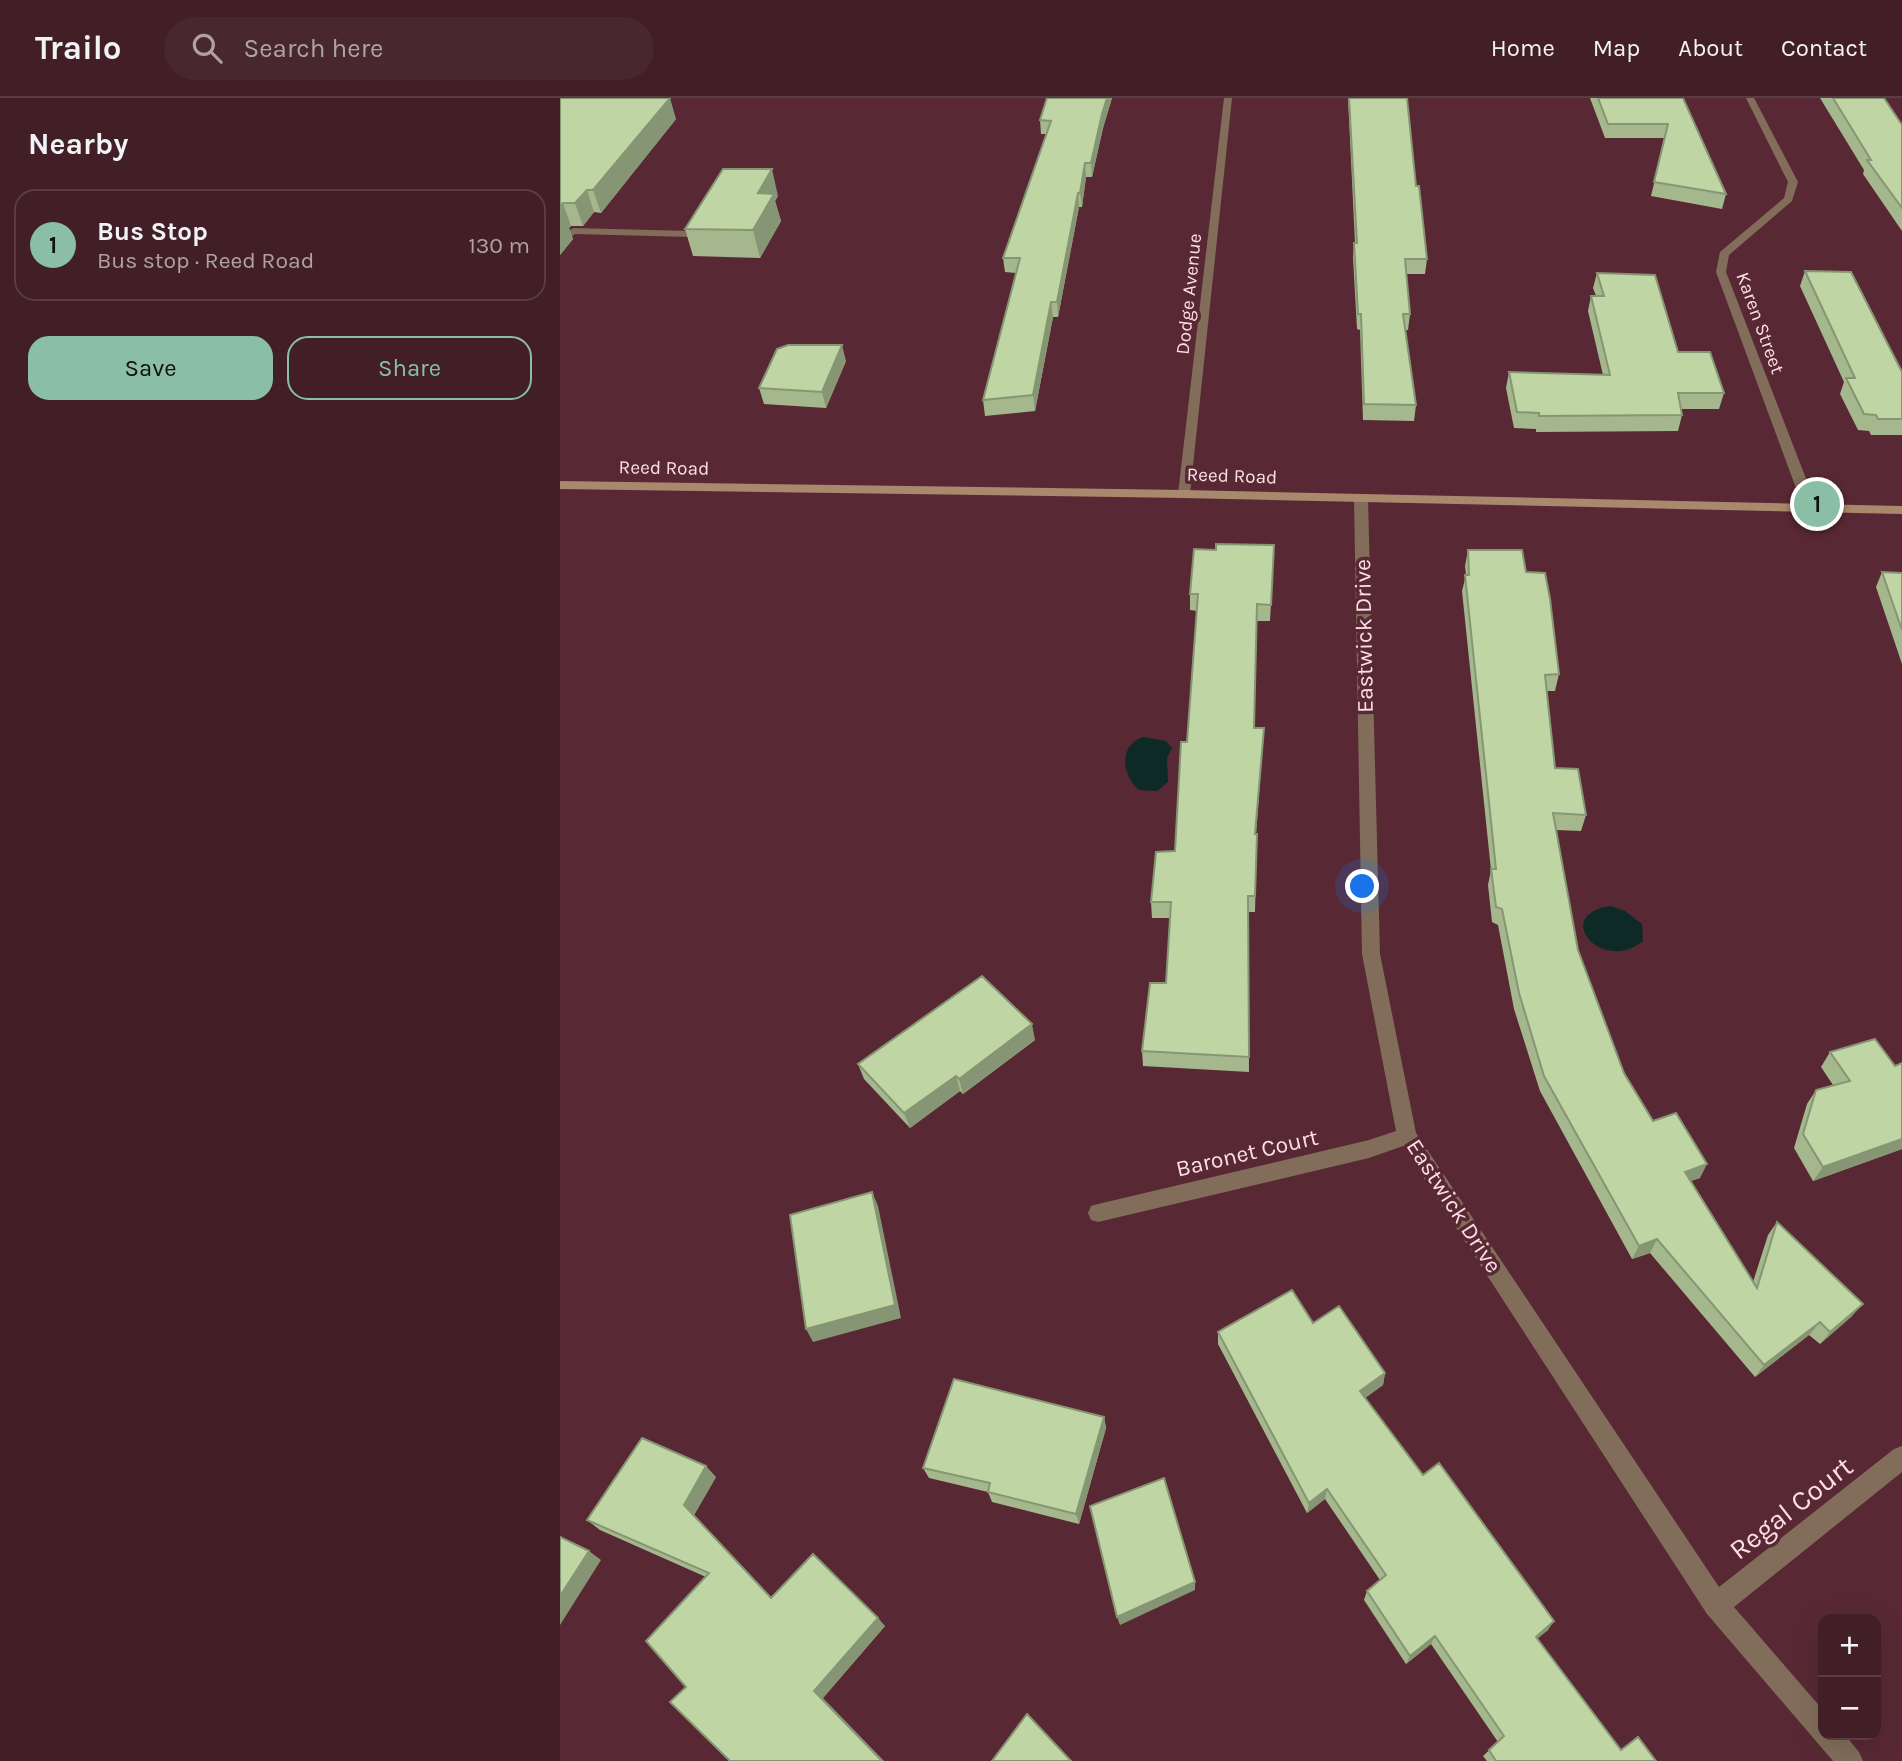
<!DOCTYPE html>
<html lang="en">
<head>
<meta charset="utf-8">
<style>
	:root { --surface:#421f27; --page:#49272f; --text:#f1f3f6; --muted:#aea2a7; --line:#5a3d44; --accent:#8abfa5 }
	body { margin:0; font-family:Karla,sans-serif; background:var(--page); color:var(--text) }
	.controls { position:absolute; right:21px; bottom:21px; display:grid; overflow:hidden; border-radius:14px; box-shadow:0 7px 28px #0002 }
	.controls button { width:63px; height:63px; display:grid; place-items:center; padding:0; border:0; border-bottom:2px solid var(--line); background:var(--surface); color:var(--text); font:35px sans-serif }
	.you { position:absolute; left:803px; top:789px; width:24px; height:24px; margin:-18px; border:5px solid #fff; border-radius:50%; background:#1a73e8; box-shadow:0 0 0 10px #1a73e833 }
	.badge { display:grid; place-items:center; width:46px; height:46px; border-radius:50%; background:var(--accent); color:#111; font-size:23px; font-weight:700 }
	.pin { position:absolute; translate:-50% -50%; border:4px solid #fff; box-shadow:0 2px 7px #0006 }
	.list { margin:0; padding:0; list-style:none }
	h2 { display:flex; justify-content:space-between; align-items:center; height:91px; margin:0; padding:0 28px; font-size:30px }
	h2 small { font-size:23px; font-weight:400; color:var(--muted) }
	.list li { display:grid; grid-template-columns:46px 1fr auto; gap:21px; align-items:center; box-sizing:border-box; height:112px; margin:0 14px 14px; padding:0 14px; border:2px solid var(--line); border-radius:21px }
	.list b { display:block; font-size:26px; white-space:nowrap }
	.list p { margin:0; font-size:23px; white-space:nowrap; color:var(--muted) }
	.list em { font-size:23px; font-style:normal; color:var(--muted) }
	.actions { display:flex; gap:14px; padding:21px 28px }
	.actions a { flex:1; padding:16px 0; border:2px solid var(--accent); border-radius:21px; text-align:center; font-size:24px; color:var(--accent) }
	.actions .main { background:var(--accent); color:#111 }
	.icon { flex:none; width:38px; height:38px; fill:none; stroke:currentColor; stroke-width:2; stroke-linecap:round; stroke-linejoin:round }
	.map { position:relative; flex:none; width:1342px; height:1663px; overflow:hidden }
	header { display:flex; align-items:center; gap:42px; box-sizing:border-box; height:98px; padding:0 35px; background:var(--surface); border-bottom:2px solid var(--line) }
	header strong { font-size:33px }
	nav { display:flex; gap:38px; margin-inline-start:auto; font-size:24px }
	.search { width:490px; height:63px; background:var(--page); display:flex; align-items:center; gap:18px; box-sizing:border-box; padding:0 24px; border-radius:38px; color:var(--muted); font-size:26px }
	main { display:flex }
	aside { flex:1; background:var(--surface) }
	.map>svg:first-child { display:block }
</style>
</head>
<body>
<header>
<strong>Trailo</strong>
<div class="search"><svg class="icon" aria-label="search" viewBox="0 0 24 24"><circle cx="10" cy="10" r="6"/><path d="M15 15l6 6"/></svg>Search here</div>
<nav><a>Home</a><a>Map</a><a>About</a><a>Contact</a></nav>
</header>
<main>
<aside>
<h2>Nearby<small></small></h2>
<ul class="list">
<li><span class="badge">1</span><div><b>Bus Stop</b><p>Bus stop · Reed Road</p></div><em>130 m</em></li>
</ul>
<div class="actions"><a class="main">Save</a><a>Share</a></div>
</aside>
<div class="map">
<svg width="1342" height="1663" viewBox="0 0 1342 1663">
	<rect width="100%" height="100%" fill="#582934"/>
	<path fill="#0e2a27" d="M 583,639 L 606,643 L 612,650 L 607,660 L 608,684 L 597,693 L 579,692 C 562,678 558,647 583,639 Z
		M 1051,808 L 1065,813 L 1082,826 L 1083,843 C 1041,877 991,816 1051,808 Z"/>
	<g fill="none" stroke-linecap="round" stroke-linejoin="round">
		<path fill="#816d5a" fill-rule="evenodd" d="M 664,0 L 672,0 L 630,396 L 624,400 L 618,396 Z
			M 1186,0 L 1194,0 L 1238,84 L 1232,103 L 1169,157 L 1166,174 L 1257,409 L 1250,413 L 1243,409 L 1156,174 L 1160,154 L 1224,100 L 1228,84 Z
			M 13,130 L 131,133 L 136,136 L 131,139 L 15,136 L 0,147 L 0,139 Z
			M 801,397 L 808,401 L 820,856 L 856,1035 L 1159,1489 L 1334,1351 L 1342,1348 L 1342,1374 L 1174,1509 L 1263,1612 L 1263,1637 L 1285,1637 L 1299,1654 L 1303,1663 L 1273,1663 L 1147,1516 L 843,1048 L 809,1060 L 538,1124 L 531,1122 L 528,1115 L 531,1108 L 538,1106 L 809,1042 L 836,1033 L 802,856 L 794,401 Z"/>
		<path fill="#a8896b" fill-rule="evenodd" d="M 0,383 L 624,392 L 1342,408 L 1342,416 L 624,400 L 0,391 Z"/>
	</g>
	<path fill="#a5b78d" d="M 0,0 L 116,21 L 41,115 L 34,114 L 23,128 L 11,128 L 9,130 L 13,141 L 0,157 Z
		M 487,0 L 552,0 L 543,30 L 532,79 L 526,79 L 522,109 L 519,109 L 498,219 L 493,219 L 475,313 L 425,318 L 423,302 L 456,175 L 445,174 L 443,160 L 486,36 L 481,36 L 480,22 Z
		M 788,0 L 847,0 L 856,88 L 867,161 L 865,176 L 846,176 L 850,216 L 848,232 L 845,232 L 856,307 L 854,323 L 803,322 L 800,232 L 797,231 L 793,160 L 794,145 L 795,145 Z
		M 1030,0 L 1123,0 L 1166,96 L 1162,111 L 1091,98 L 1105,40 L 1045,40 Z
		M 1260,0 L 1324,0 L 1342,27 L 1342,133 L 1303,76 L 1304,72 Z
		M 218,98 L 215,103 L 221,123 L 200,160 L 133,158 L 125,131 Z
		M 1245,173 L 1342,274 L 1342,337 L 1311,337 L 1309,333 L 1298,332 L 1280,296 L 1284,284 L 1240,188 Z
		M 1037,175 L 1118,254 L 1164,295 L 1159,311 L 1121,311 L 1122,317 L 1118,333 L 976,334 L 976,331 L 954,330 L 946,290 L 949,274 L 1043,277 L 1028,213 L 1031,198 L 1036,198 L 1033,190 Z
		M 286,263 L 266,310 L 204,306 L 199,290 Z
		M 714,447 L 710,523 L 697,523 L 694,630 L 704,630 L 696,736 L 697,736 L 695,814 L 688,814 L 689,974 L 583,968 L 582,953 L 606,885 L 610,820 L 592,820 L 591,804 L 615,753 L 627,644 L 637,513 L 630,512 L 630,496 L 656,452 Z
		M 908,452 L 966,474 L 999,576 L 995,593 L 986,593 L 995,670 L 1026,717 L 1021,733 L 996,732 L 1018,852 L 1064,975 L 1093,1023 L 1140,1080 L 1130,1083 L 1193,1184 L 1208,1137 L 1217,1124 L 1292,1218 L 1260,1246 L 1249,1237 L 1195,1279 L 1090,1155 L 1072,1161 L 980,993 L 954,911 L 938,827 L 932,824 L 928,787 L 931,772 L 902,493 L 906,477 L 905,468 Z
		M 1322,474 L 1342,475 L 1342,566 L 1316,489 Z
		M 475,942 L 403,996 L 400,993 L 350,1030 L 304,981 L 298,966 Z
		M 1270,954 L 1335,968 L 1342,965 L 1342,1051 L 1253,1083 L 1234,1050 L 1247,1006 L 1256,992 L 1273,987 L 1261,969 Z
		M 753,1225 L 825,1275 L 823,1287 L 805,1300 L 863,1377 L 988,1532 L 977,1540 L 1061,1652 L 1096,1663 L 927,1663 L 923,1658 L 938,1644 L 871,1546 L 846,1566 L 804,1502 L 807,1493 L 820,1482 L 765,1401 L 747,1415 L 658,1246 L 658,1234 Z
		M 544,1319 L 546,1330 L 519,1426 L 432,1404 L 428,1394 L 369,1380 L 363,1370 Z
		M 156,1379 L 134,1417 L 212,1500 L 325,1528 L 263,1600 L 126,1589 L 146,1479 L 40,1432 L 27,1422 Z"/>
	<path fill="#869573" d="M 110,0 L 116,21 L 41,115 L 33,92 Z
		M 547,0 L 552,0 L 543,30 L 532,79 L 531,65 L 542,16 Z
		M 525,65 L 526,79 L 522,109 L 520,95 Z
		M 212,71 L 218,98 L 215,103 L 221,123 L 200,160 L 193,132 L 198,95 Z
		M 27,92 L 34,114 L 23,128 L 15,105 Z
		M 518,95 L 519,109 L 498,219 L 497,204 Z
		M 3,105 L 11,128 L 9,130 L 13,141 L 0,157 L 0,108 Z
		M 491,204 L 493,219 L 475,313 L 473,297 Z
		M 282,247 L 286,263 L 266,310 L 262,294 Z
		M 704,630 L 703,646 L 694,752 L 695,736 Z
		M 472,926 L 475,942 L 403,996 L 399,981 Z
		M 396,978 L 400,993 L 350,1030 L 344,1015 Z
		M 1342,1041 L 1342,1051 L 1253,1083 L 1263,1069 Z
		M 1147,1066 L 1140,1080 L 1117,1088 L 1125,1074 Z
		M 312,1094 L 318,1108 L 341,1220 L 253,1244 L 246,1231 Z
		M 1097,1141 L 1090,1155 L 1072,1161 L 1079,1148 Z
		M 1303,1206 L 1292,1218 L 1260,1246 L 1270,1234 Z
		M 1260,1224 L 1249,1237 L 1195,1279 L 1204,1267 Z
		M 825,1275 L 823,1287 L 798,1305 L 800,1293 Z
		M 544,1319 L 546,1330 L 519,1426 L 516,1416 Z
		M 146,1368 L 156,1379 L 134,1417 L 220,1509 L 124,1407 Z
		M 767,1391 L 765,1401 L 747,1415 L 749,1405 Z
		M 29,1453 L 41,1462 L 0,1527 L 0,1498 Z
		M 635,1484 L 635,1492 L 560,1527 L 557,1519 Z
		M 318,1520 L 325,1528 L 263,1600 L 324,1663 L 322,1663 L 254,1593 Z
		M 994,1523 L 988,1532 L 970,1547 L 976,1539 Z
		M 875,1538 L 871,1546 L 846,1566 L 850,1558 Z"/>
	<path fill="#c0d5a4" stroke="#869573" stroke-width="2" d="M 0,0 L 110,0 L 33,92 L 27,92 L 15,105 L 3,105 L 0,108 Z
		M 487,0 L 547,0 L 542,16 L 531,65 L 525,65 L 520,95 L 518,95 L 497,204 L 491,204 L 473,297 L 423,302 L 460,160 L 443,160 L 491,23 L 480,22 Z
		M 789,0 L 847,0 L 856,88 L 859,88 L 867,161 L 845,161 L 850,216 L 843,216 L 856,307 L 804,306 L 801,216 L 798,216 L 794,145 L 797,145 Z
		M 1038,0 L 1123,0 L 1166,96 L 1094,84 L 1108,26 L 1048,26 Z
		M 1273,0 L 1324,0 L 1342,27 L 1342,110 L 1307,62 L 1311,62 Z
		M 163,71 L 212,71 L 198,95 L 214,96 L 193,132 L 125,131 Z
		M 1245,173 L 1291,174 L 1342,274 L 1342,321 L 1318,321 L 1316,317 L 1304,316 L 1286,280 L 1295,280 Z
		M 1037,175 L 1095,177 L 1118,254 L 1150,254 L 1164,295 L 1118,295 L 1122,317 L 979,318 L 979,315 L 957,314 L 949,274 L 1050,277 L 1031,198 L 1044,198 Z
		M 228,247 L 282,247 L 262,294 L 199,290 L 217,251 Z
		M 656,446 L 714,447 L 711,507 L 697,506 L 694,630 L 704,630 L 695,736 L 697,736 L 695,798 L 688,798 L 689,959 L 582,953 L 590,885 L 606,885 L 611,804 L 591,804 L 596,754 L 615,753 L 621,644 L 627,644 L 638,496 L 630,496 L 634,451 L 656,452 Z
		M 908,452 L 962,452 L 966,474 L 985,475 L 990,501 L 999,576 L 985,577 L 995,670 L 1018,671 L 1026,717 L 993,715 L 1018,852 L 1064,975 L 1093,1023 L 1116,1015 L 1147,1066 L 1125,1074 L 1197,1190 L 1217,1124 L 1303,1206 L 1270,1234 L 1260,1224 L 1204,1267 L 1097,1141 L 1079,1148 L 984,978 L 959,895 L 942,811 L 936,809 L 931,771 L 936,771 L 905,477 L 909,477 Z
		M 1322,474 L 1342,475 L 1342,532 Z
		M 422,878 L 472,926 L 399,981 L 396,978 L 344,1015 L 298,966 Z
		M 1315,941 L 1335,968 L 1342,965 L 1342,1041 L 1263,1069 L 1243,1036 L 1256,992 L 1290,983 L 1270,954 Z
		M 312,1094 L 335,1207 L 246,1231 L 230,1117 Z
		M 732,1192 L 753,1225 L 779,1208 L 825,1275 L 800,1293 L 863,1377 L 879,1365 L 994,1523 L 976,1539 L 1061,1652 L 1078,1639 L 1096,1663 L 936,1663 L 929,1652 L 944,1638 L 875,1538 L 850,1558 L 807,1493 L 826,1477 L 767,1391 L 749,1405 L 658,1234 Z
		M 394,1281 L 544,1319 L 516,1416 L 428,1394 L 430,1385 L 363,1370 Z
		M 82,1340 L 146,1368 L 124,1407 L 211,1500 L 253,1456 L 318,1520 L 254,1593 L 322,1663 L 170,1663 L 110,1604 L 126,1589 L 86,1543 L 149,1475 L 27,1422 Z
		M 604,1380 L 635,1484 L 557,1519 L 530,1408 Z
		M 0,1439 L 29,1453 L 0,1498 Z
		M 467,1616 L 511,1663 L 432,1663 Z"/>
	<g text-anchor="middle" dominant-baseline="central" stroke-width="7" stroke-linejoin="round" paint-order="stroke">
		<g font-size="19" fill="#fcdee3" stroke="#582934">
			<text transform="translate(629 196) rotate(-84)">Dodge Avenue</text>
			<text transform="translate(1200 225) rotate(70)">Karen Street</text>
			<text transform="translate(104 370) rotate(1)">Reed Road</text>
			<text transform="translate(672 378) rotate(2)">Reed Road</text>
		</g>
		<g font-size="23" fill="#fcdee3" stroke="#582934">
			<text transform="translate(804 538) rotate(-91)">Eastwick Drive</text>
			<text transform="translate(687 1055) rotate(-13)">Baronet Court</text>
			<text transform="translate(894 1108) rotate(57)">Eastwick Drive</text>
		</g>
		<g font-size="28" fill="#fcdee3" stroke="#582934">
			<text transform="translate(1231 1410) rotate(-38)">Regal Court</text>
		</g>
	</g>
</svg>
<div class="controls">
<button>+</button>
<button>−</button>
</div>
<div class="you"></div>
<div class="pin badge" style="left:1257px;top:406px">1</div>
</div>
</main>
</body>
</html>
